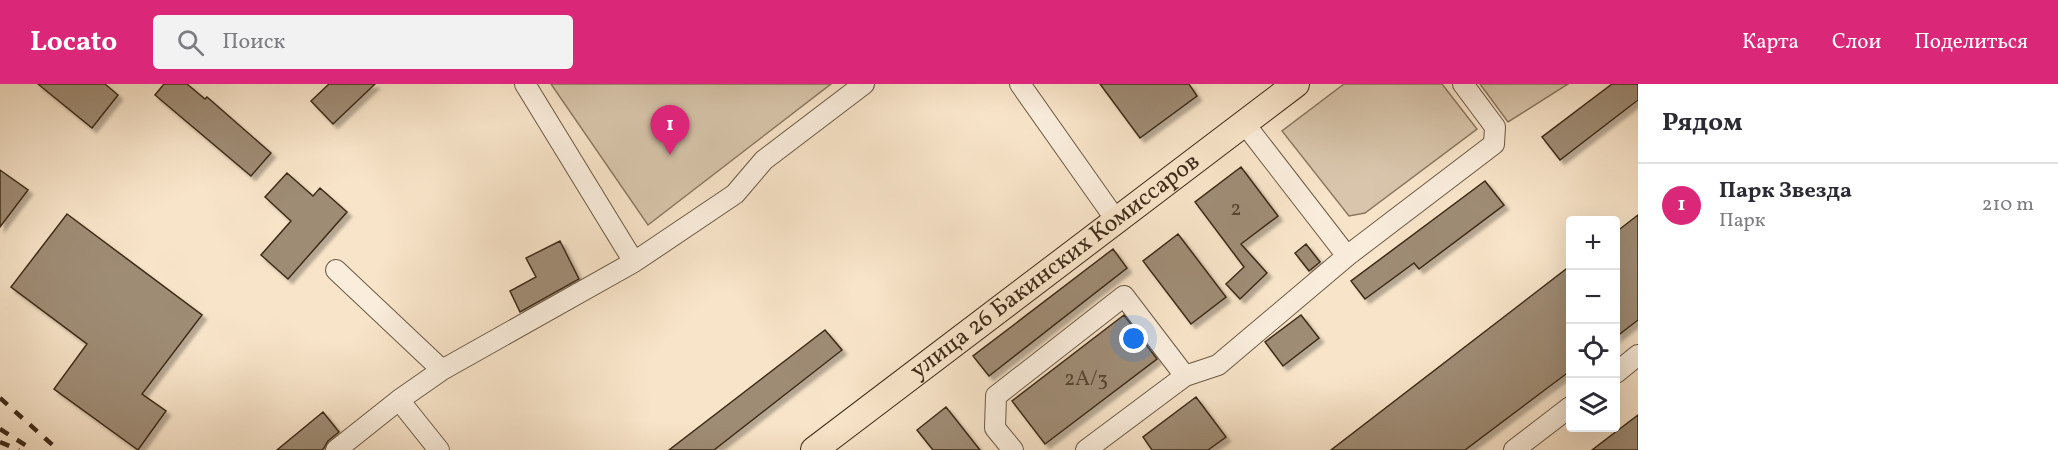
<!DOCTYPE html>
<html lang="ru">
<head>
<meta charset="utf-8">
<style>
	:root { --surface:#fff; --page:#f2f2f3; --text:#2b2b33; --muted:#7c7c81; --line:#e1e1e2; --accent:#db2777 }
	body { margin:0; font-family:Vollkorn,serif; background:var(--page); color:var(--text) }
	.controls { position:absolute; right:18px; bottom:18px; display:grid; overflow:hidden; border-radius:6px; box-shadow:0 6px 24px #0002 }
	.controls button { width:54px; height:54px; display:grid; place-items:center; padding:0; border:0; border-bottom:2px solid var(--line); background:var(--surface); color:var(--text); font:30px sans-serif }
	.you { position:absolute; left:1134px; top:255px; width:21px; height:21px; margin:-15px; border:4px solid #fff; border-radius:50%; background:#1a73e8; box-shadow:0 0 0 9px #1a73e833 }
	.badge { display:grid; place-items:center; width:39px; height:39px; border-radius:50%; background:var(--accent); color:#fff; font-size:20px; font-weight:700 }
	.pin { position:absolute; translate:-50% -50px; filter:drop-shadow(0 2px 3px #0008) }
	.pin::after { content:''; position:absolute; top:32px; width:21px; height:18px; background:inherit; clip-path:polygon(0 0,100% 0,50% 100%) }
	.list { margin:0; padding:0; list-style:none }
	h2 { display:flex; justify-content:space-between; align-items:center; height:78px; margin:0; padding:0 24px; font-size:26px }
	h2 small { font-size:20px; font-weight:400; color:var(--muted) }
	.list li { display:grid; grid-template-columns:39px 1fr auto; gap:18px; align-items:center; box-sizing:border-box; height:84px; padding:0 24px; border-top:2px solid var(--line) }
	.list b { display:block; font-size:22px; white-space:nowrap }
	.list p { margin:0; font-size:20px; white-space:nowrap; color:var(--muted) }
	.list em { font-size:20px; font-style:normal; color:var(--muted) }
	.icon { flex:none; width:33px; height:33px; fill:none; stroke:currentColor; stroke-width:2; stroke-linecap:round; stroke-linejoin:round }
	.map { position:relative; flex:none; width:1638px; height:366px; overflow:hidden }
	header { display:flex; align-items:center; gap:36px; box-sizing:border-box; height:84px; padding:0 30px; background:var(--accent); color:#fff }
	header strong { font-size:28px }
	nav { display:flex; gap:33px; margin-inline-start:auto; font-size:21px }
	.search { width:420px; height:54px; background:var(--page); display:flex; align-items:center; gap:15px; box-sizing:border-box; padding:0 21px; border-radius:6px; color:var(--muted); font-size:22px }
	main { display:flex }
	aside { flex:1; background:var(--surface) }
	.map>svg:first-child { display:block }
</style>
</head>
<body>
<header>
<strong>Locato</strong>
<div class="search"><svg class="icon" aria-label="search" viewBox="0 0 24 24"><circle cx="10" cy="10" r="6"/><path d="M15 15l6 6"/></svg>Поиск</div>
<nav><a>Карта</a><a>Слои</a><a>Поделиться</a></nav>
</header>
<main>
<div class="map">
<svg width="1638" height="366" viewBox="0 0 1638 366">
	<defs>
		<filter id="shadow"><feDropShadow dx="4.5" dy="4.5" stdDeviation="1.5" flood-color="#0004"/></filter>
	</defs>
	<rect width="100%" height="100%" fill="#f8e4c9"/>
	<filter id="stains"><feTurbulence type="fractalNoise" baseFrequency=".00333" numOctaves="4"/><feColorMatrix values="0 0 0 0 .2 0 0 0 0 .09 0 0 0 0 .02 0 0 0 .5 -.17"/></filter>
	<radialGradient id="worn" r=".72"><stop offset=".6" stop-color="#630" stop-opacity="0"/><stop offset="1" stop-color="#630" stop-opacity=".3"/></radialGradient>
	<path fill="#d8c5ab" stroke="#8b7862" stroke-width="1.5" d="M 551,0 L 831,0 L 648,141 Z
		M 1344,0 L 1442,0 L 1477,45 L 1365,129 L 1349,132 L 1282,47 Z
		M 1480,0 L 1568,0 L 1508,38 Z"/>
	<path fill="#9f8c75" stroke="#3e2c19" stroke-width="1.5" filter="url(#shadow)" d="M 38,0 L 105,0 L 118,11 L 92,44 Z
		M 164,0 L 187,0 L 205,15 L 207,13 L 271,69 L 251,92 L 155,11 Z
		M 329,0 L 375,0 L 333,40 L 311,17 Z
		M 1100,0 L 1189,0 L 1197,12 L 1140,54 Z
		M 1612,0 L 1638,0 L 1638,16 L 1560,76 L 1542,53 Z
		M 1241,83 L 1278,132 L 1241,160 L 1267,189 L 1240,215 L 1226,200 L 1244,183 L 1195,118 Z
		M 0,86 L 28,106 L 0,143 Z
		M 287,89 L 313,112 L 320,104 L 347,128 L 288,195 L 261,171 L 291,137 L 265,113 Z
		M 1485,97 L 1504,121 L 1419,185 L 1414,179 L 1365,215 L 1351,197 Z
		M 67,130 L 202,231 L 142,310 L 166,327 L 138,366 L 54,305 L 87,260 L 11,203 Z
		M 1638,131 L 1638,236 L 1616,253 L 1616,148 Z
		M 1178,150 L 1226,213 L 1191,240 L 1143,177 Z
		M 560,157 L 579,195 L 520,228 L 510,207 L 536,193 L 526,174 Z
		M 1306,160 L 1320,178 L 1309,187 L 1295,169 Z
		M 1113,165 L 1127,184 L 989,292 L 973,272 Z
		M 1570,182 L 1570,287 L 1465,366 L 1331,366 Z
		M 1124,231 L 1157,275 L 1045,360 L 1012,317 Z
		M 1301,231 L 1319,254 L 1283,282 L 1265,258 Z
		M 825,246 L 842,266 L 714,366 L 669,366 Z
		M 1196,313 L 1226,353 L 1208,366 L 1152,366 L 1143,353 Z
		M 946,323 L 980,366 L 933,366 L 917,346 Z
		M 323,328 L 339,348 L 328,357 L 324,364 L 322,366 L 277,366 Z
		M 1638,331 L 1638,366 L 1592,366 Z"/>
	<g fill="none" stroke-linecap="round" stroke-linejoin="round">
		<defs>
			<path id="minor" d="M 1020,0 L 1116,136
				M 1244,39 L 1347,172
				M 634,178 L 735,110 L 764,76 L 864,0
				M 336,186 L 442,286
				M 1616,289 L 1638,271
				M 336,366 L 399,316
				M 439,366 L 399,316 L 442,286 L 634,178 L 525,0
				M 1013,366 L 995,344 L 996,312 L 1124,212 L 1185,292
				M 1086,366 L 1185,292 L 1218,281 L 1347,172 L 1494,60 L 1495,43 L 1463,0
				M 1514,366 L 1570,323"/>
			<g id="major">
				<path id="s1" d="M 814,366 L 1296,0"/>
			</g>
		</defs>
		<use href="#minor" stroke="#6c5a45" stroke-width="22"/>
		<use href="#major" stroke="#3e2c19" stroke-width="28"/>
		<use href="#minor" stroke="#faeddc" stroke-width="20"/>
		<use href="#major" stroke="#f8e4c9" stroke-width="26"/>
		<path stroke="#3e2c19" stroke-width="4.5" stroke-dasharray="10 10" stroke-linecap="butt" d="M 0,314 L 57,365
			M 0,345 L 33,366
			M 0,358 L 19,366"/>
	</g>
	<g text-anchor="middle" dominant-baseline="central" stroke-width="4.5" stroke-linejoin="round" paint-order="stroke">
		<g font-size="21" fill="#564430">
			<text x="1236" y="125">2</text>
			<text x="1086" y="295">2А/3</text>
		</g>
		<g font-size="24" fill="#3e2c19" stroke="#faeddc">
			<text stroke="none"><textPath href="#s1" startOffset="303">улица 26 Бакинских Комиссаров</textPath></text>
		</g>
	</g>
	<rect width="100%" height="100%" filter="url(#stains)"/>
	<rect width="100%" height="100%" fill="url(#worn)"/>
</svg>
<div class="controls">
<button>+</button>
<button>−</button>
<button><svg class="icon" aria-label="locate" viewBox="0 0 24 24"><circle cx="12" cy="12" r="6"/><path d="M12 2v4M12 18v4M2 12h4M18 12h4"/></svg></button>
<button><svg class="icon" aria-label="layers" viewBox="0 0 24 24"><path d="M12 4l9 5-9 5-9-5zM3 14l9 5 9-5"/></svg></button>
</div>
<div class="you"></div>
<div class="pin badge" style="left:670px;top:71px">1</div>
</div>
<aside>
<h2>Рядом<small></small></h2>
<ul class="list">
<li><span class="badge">1</span><div><b>Парк Звезда</b><p>Парк</p></div><em>210 m</em></li>
</ul>
</aside>
</main>
</body>
</html>
